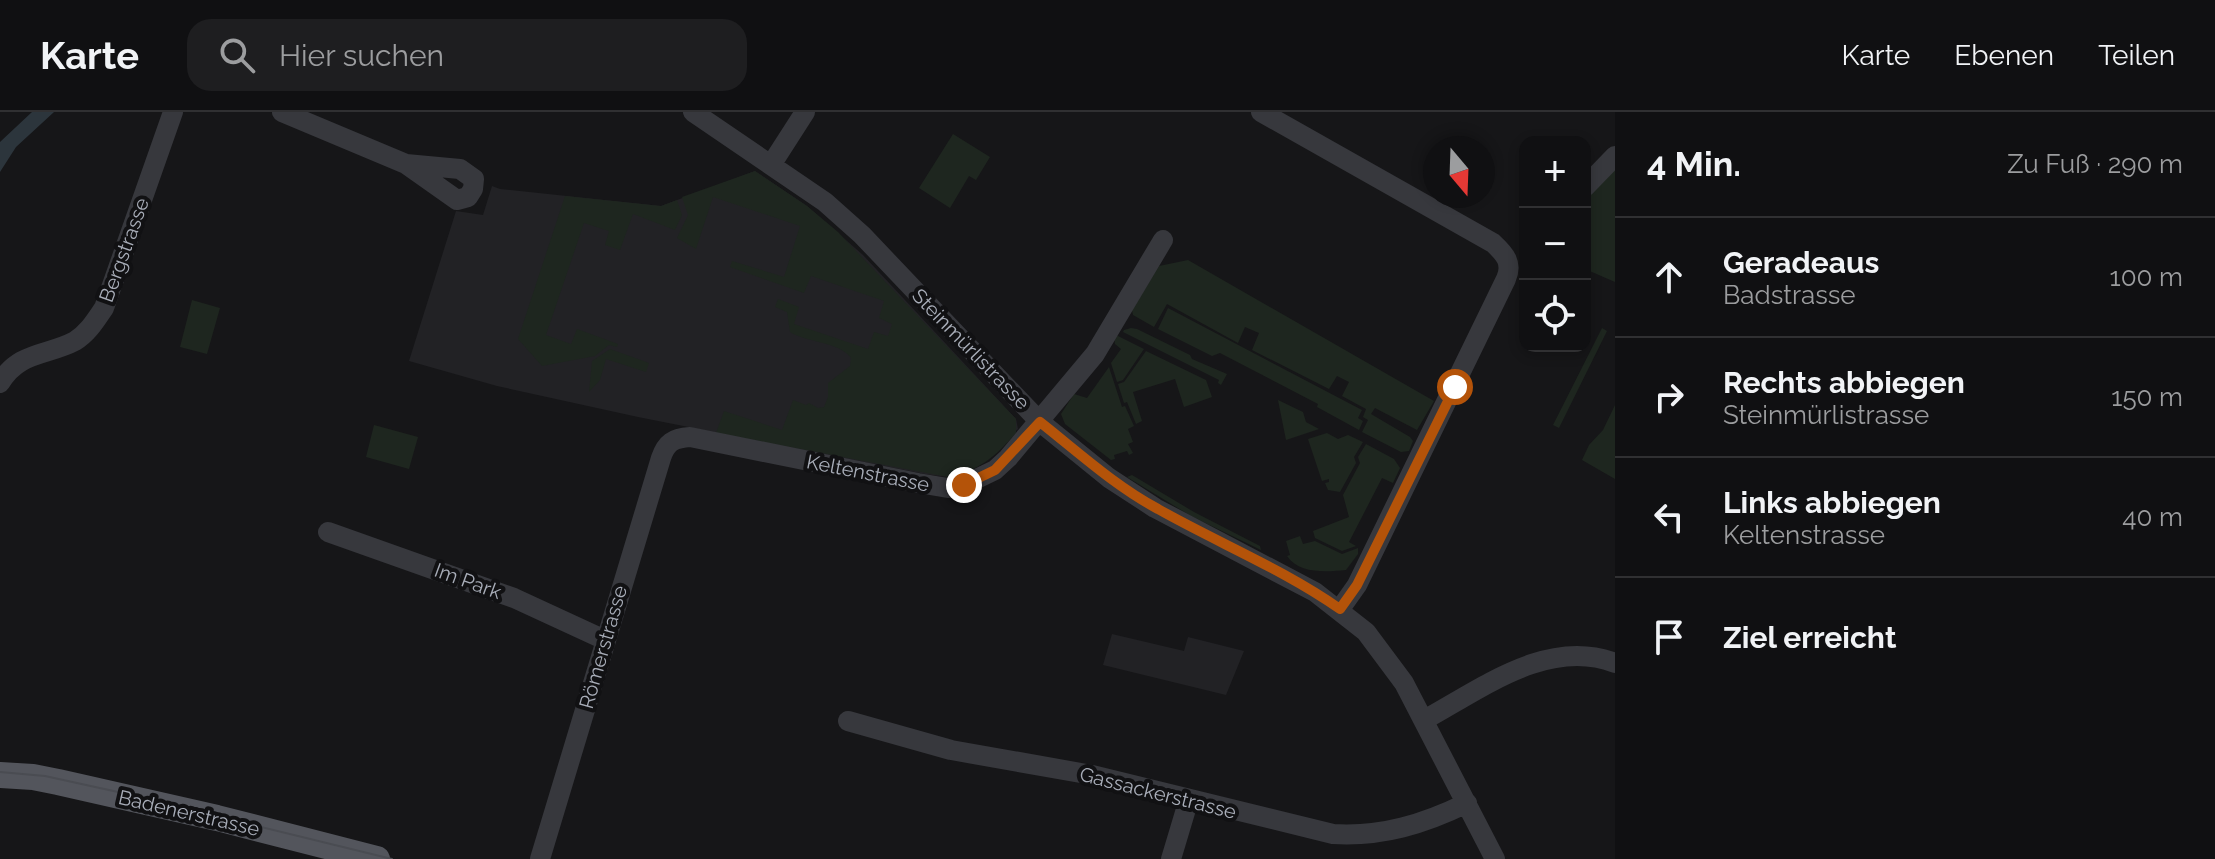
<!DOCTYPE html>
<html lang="de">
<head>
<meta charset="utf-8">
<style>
	:root { --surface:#101012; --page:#1e1e20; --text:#f1f3f6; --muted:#9c9d9f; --line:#303032 }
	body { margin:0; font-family:Raleway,sans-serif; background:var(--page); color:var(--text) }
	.controls { position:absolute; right:24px; top:24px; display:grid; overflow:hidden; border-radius:16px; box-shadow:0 4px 12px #0003 }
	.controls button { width:72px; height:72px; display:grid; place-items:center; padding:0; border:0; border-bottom:2px solid var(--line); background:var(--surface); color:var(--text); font:40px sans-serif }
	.compass { position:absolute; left:1423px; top:24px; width:72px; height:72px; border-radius:50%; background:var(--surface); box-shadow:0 4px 12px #0003; rotate:161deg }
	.stop { position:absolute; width:24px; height:24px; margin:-18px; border:6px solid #b45309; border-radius:50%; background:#fff }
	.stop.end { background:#b45309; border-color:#fff; box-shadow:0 2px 8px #0008 }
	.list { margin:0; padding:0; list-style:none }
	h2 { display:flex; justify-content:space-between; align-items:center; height:104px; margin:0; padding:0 32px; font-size:34px }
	h2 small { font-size:26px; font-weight:400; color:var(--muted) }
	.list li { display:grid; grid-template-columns:52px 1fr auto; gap:24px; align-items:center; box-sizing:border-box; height:120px; padding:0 32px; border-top:2px solid var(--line) }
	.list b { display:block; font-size:30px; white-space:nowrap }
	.list p { margin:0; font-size:26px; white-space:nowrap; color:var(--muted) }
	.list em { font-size:26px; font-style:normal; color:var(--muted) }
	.icon { flex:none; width:44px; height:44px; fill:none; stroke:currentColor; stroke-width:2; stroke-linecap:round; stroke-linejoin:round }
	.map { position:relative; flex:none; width:1615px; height:747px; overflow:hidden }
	header { display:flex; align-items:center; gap:48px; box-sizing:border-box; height:112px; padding:0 40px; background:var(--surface); border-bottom:2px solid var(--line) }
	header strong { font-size:38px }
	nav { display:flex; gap:44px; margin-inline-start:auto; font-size:28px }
	.search { width:560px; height:72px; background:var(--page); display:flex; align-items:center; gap:20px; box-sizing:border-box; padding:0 28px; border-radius:24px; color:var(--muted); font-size:30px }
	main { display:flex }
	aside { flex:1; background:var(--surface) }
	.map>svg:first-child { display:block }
</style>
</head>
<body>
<header>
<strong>Karte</strong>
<div class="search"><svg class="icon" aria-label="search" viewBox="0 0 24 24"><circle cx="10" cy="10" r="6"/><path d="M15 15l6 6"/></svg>Hier suchen</div>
<nav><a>Karte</a><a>Ebenen</a><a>Teilen</a></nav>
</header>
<main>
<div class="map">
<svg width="1615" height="747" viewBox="0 0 1615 747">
	<rect width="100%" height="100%" fill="#161618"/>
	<path fill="#222225" d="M 755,59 L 807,94 L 863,143 L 1016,307 L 1018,317 L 962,362 L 948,365 L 925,362 L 638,305 L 497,274 L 409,249 L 456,99 L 483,103 L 492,74 L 500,77 L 661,94 Z
		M 1112,522 L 1184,539 L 1188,525 L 1244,539 L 1226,583 L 1103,553 Z"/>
	<path fill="#1e261f" d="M 953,22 L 990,45 L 976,68 L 969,64 L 950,96 L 919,76 Z
		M 1615,53 L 1615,170 L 1585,157 L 1585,85 Z
		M 755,59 L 807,94 L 838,120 L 1016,307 L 1016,321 C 996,344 979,359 948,365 L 716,321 L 724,299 L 782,318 L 793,288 L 806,293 L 809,291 L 818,296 L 824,295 L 828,285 L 828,271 L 850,254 L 851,246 C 838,229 807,231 790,220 L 787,200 L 775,195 L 778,187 L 799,195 L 794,212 L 868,237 L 874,220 L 888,224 L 892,212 L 879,206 L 884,189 L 811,164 L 804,181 L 730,155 L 732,149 L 784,165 L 800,114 L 713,85 L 696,137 L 677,126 L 688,103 L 682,85 Z
		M 565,84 L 661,94 L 677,88 L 682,103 L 675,118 L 633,102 L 620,138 L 605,133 L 609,119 L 584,111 L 546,223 L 571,232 L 577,217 L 618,232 L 617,235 L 609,233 L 595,244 L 542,254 L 518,227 Z
		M 1188,148 L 1434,289 L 1417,318 L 1375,296 L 1371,302 L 1410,325 L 1413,329 L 1409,339 L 1401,340 L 1362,320 L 1368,308 L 1363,305 L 1366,297 L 1342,284 L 1349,270 L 1337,264 L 1329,277 L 1252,238 L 1259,221 L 1245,215 L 1238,231 L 1167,192 L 1154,215 L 1133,203 L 1132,198 L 1159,154 Z
		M 192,188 L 220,196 L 207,242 L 180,235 Z
		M 1168,196 L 1362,298 L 1358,306 L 1363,309 L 1359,318 L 1317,295 L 1318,292 L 1220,241 L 1212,244 L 1158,217 Z
		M 1131,216 L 1137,217 L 1190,243 L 1192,247 L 1227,262 L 1221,273 L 1218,271 L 1219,268 L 1123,220 L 1124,218 Z
		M 1602,216 L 1607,219 L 1559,316 L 1553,313 Z
		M 1116,223 L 1144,237 L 1123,268 L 1117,270 L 1111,251 L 1121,237 L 1115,232 L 1114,226 Z
		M 610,237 L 649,251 L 646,260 L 606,247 L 600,268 L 589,280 L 592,249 Z
		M 1146,239 L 1206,268 L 1212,285 L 1184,295 L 1175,267 L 1133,280 L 1142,309 L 1136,312 L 1127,290 L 1124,291 L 1118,272 L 1124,270 Z
		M 1109,255 L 1122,295 L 1125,294 L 1134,314 L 1128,317 L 1133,330 L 1128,332 L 1133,341 L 1129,343 L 1127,339 L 1114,343 L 1115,347 L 1111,348 L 1065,312 L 1061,302 L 1074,282 L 1087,286 Z
		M 1278,288 L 1303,300 L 1306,310 L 1319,317 L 1286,328 Z
		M 1615,293 L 1615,367 L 1582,348 L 1589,333 L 1603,318 Z
		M 374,313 L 418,325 L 409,357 L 366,345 Z
		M 1327,321 L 1338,327 L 1348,323 L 1363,330 L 1354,345 L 1356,351 L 1340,380 L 1328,378 L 1325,371 L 1329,370 L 1329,367 L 1322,369 L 1308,327 Z
		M 1366,332 L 1394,347 L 1400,356 L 1393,371 L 1382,366 L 1349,430 L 1356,434 L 1342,439 L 1315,426 L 1313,419 L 1349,405 L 1343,383 L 1360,351 L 1358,345 Z
		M 1132,363 L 1194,400 L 1260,434 L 1261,438 L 1191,404 L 1127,365 Z
		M 1300,424 L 1303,432 L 1315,429 L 1342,442 L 1358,436 L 1358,442 L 1346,458 C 1326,460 1299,462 1287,444 L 1290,443 L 1286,429 Z"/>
	<path fill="#2c353c" d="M 32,0 L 54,0 L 16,35 L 0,60 L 0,30 Z"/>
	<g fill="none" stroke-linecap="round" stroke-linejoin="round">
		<path stroke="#37383d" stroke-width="20" d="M 282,0 L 406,52
			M 693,0 L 825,90 L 862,123 L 1040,310 L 1109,366 L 1155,396 L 1315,480 L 1366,520 L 1404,571 L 1495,747
			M 1261,0 L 1493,131 C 1505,142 1513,151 1506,167 L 1357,473 L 1340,497
			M 406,52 L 460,57 L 474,67 L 473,77 L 468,85 L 457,88 Z
			M 771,53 L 805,0
			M 1585,75 L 1615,44
			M 0,271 C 19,239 47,244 75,229 C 88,221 95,209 104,196 L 173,0
			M 328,420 L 514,486 L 605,528
			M 1424,608 C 1481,577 1548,525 1615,551
			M 848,609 L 951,638 L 1092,663 L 1333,722 C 1382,725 1424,712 1467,691
			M 540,747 L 661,346 C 666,331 673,326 690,325 L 918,371 L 948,376 L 964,373 L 995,358 L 1008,346 L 1095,242 L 1163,128
			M 1171,747 L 1189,687"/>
		<path stroke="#53555c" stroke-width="26" d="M 0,663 L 33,665 L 58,670 L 217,706 L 377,747"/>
		<path stroke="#4a4c52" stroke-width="2" d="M 0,660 L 45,664 L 118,680 L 392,747"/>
	</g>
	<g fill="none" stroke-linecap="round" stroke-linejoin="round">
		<path stroke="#b45309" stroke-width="10" d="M 964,373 L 995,358 L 1040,310 C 1078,340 1115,374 1158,397 C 1218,431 1283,457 1340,497 L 1357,473 L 1455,275"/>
	</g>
	<g text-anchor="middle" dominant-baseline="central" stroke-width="8" stroke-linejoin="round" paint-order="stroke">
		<g font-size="20" fill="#a8adb8" stroke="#111113">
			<text transform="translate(124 138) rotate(-70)">Bergstrasse</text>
			<text transform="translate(971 237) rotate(46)">Steinmürlistrasse</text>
			<text transform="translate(868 361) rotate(11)">Keltenstrasse</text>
			<text transform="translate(468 469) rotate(20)">Im Park</text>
			<text transform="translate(603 535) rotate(-74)">Römerstrasse</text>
			<text transform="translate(1158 681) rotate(14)">Gassackerstrasse</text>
			<text transform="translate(189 701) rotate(13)">Badenerstrasse</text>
		</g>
	</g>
</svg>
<div class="controls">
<button>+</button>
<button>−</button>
<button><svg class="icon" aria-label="locate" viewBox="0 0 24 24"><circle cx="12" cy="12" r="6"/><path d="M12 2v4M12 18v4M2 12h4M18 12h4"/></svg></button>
</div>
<svg class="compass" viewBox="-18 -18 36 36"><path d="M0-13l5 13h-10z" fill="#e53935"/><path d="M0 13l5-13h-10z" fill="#9c9d9f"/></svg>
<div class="stop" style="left:1455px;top:275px"></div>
<div class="stop end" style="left:964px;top:373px"></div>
</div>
<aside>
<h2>4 Min.<small>Zu Fuß · 290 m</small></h2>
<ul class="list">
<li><svg class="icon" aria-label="ahead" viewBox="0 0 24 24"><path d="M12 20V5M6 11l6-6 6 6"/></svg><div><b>Geradeaus</b><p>Badstrasse</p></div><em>100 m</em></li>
<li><svg class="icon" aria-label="right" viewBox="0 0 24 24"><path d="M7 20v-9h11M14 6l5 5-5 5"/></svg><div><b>Rechts abbiegen</b><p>Steinmürlistrasse</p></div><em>150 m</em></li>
<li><svg class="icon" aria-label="left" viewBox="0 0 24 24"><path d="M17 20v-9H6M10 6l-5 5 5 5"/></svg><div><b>Links abbiegen</b><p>Keltenstrasse</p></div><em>40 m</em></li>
<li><svg class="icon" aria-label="arrive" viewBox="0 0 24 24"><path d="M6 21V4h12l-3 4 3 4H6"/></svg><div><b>Ziel erreicht</b></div></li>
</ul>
</aside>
</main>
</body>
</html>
